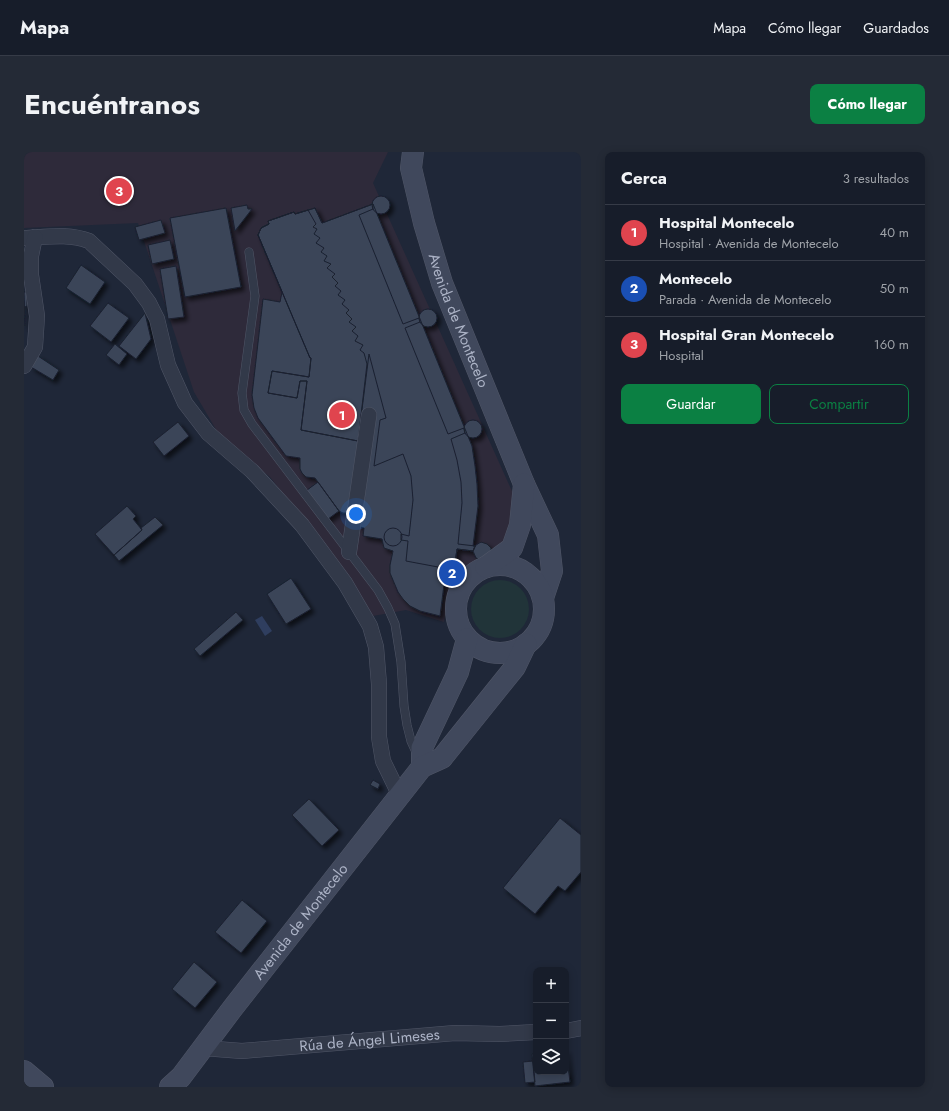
<!DOCTYPE html>
<html lang="es">
<head>
<meta charset="utf-8">
<style>
	:root { --surface:#171d2a; --page:#242a36; --text:#f1f3f6; --muted:#9ea2a8; --line:#363b47; --accent:#0b8043 }
	body { margin:0; font-family:Jost,sans-serif; background:var(--page); color:var(--text) }
	.controls { position:absolute; right:12px; bottom:12px; display:grid; overflow:hidden; border-radius:8px; box-shadow:0 2px 10px #0003 }
	.controls button { width:36px; height:36px; display:grid; place-items:center; padding:0; border:0; border-bottom:1px solid var(--line); background:var(--surface); color:var(--text); font:20px sans-serif }
	.you { position:absolute; left:332px; top:362px; width:14px; height:14px; margin:-10px; border:3px solid #fff; border-radius:50%; background:#1a73e8; box-shadow:0 0 0 6px #1a73e833 }
	.badge { display:grid; place-items:center; width:26px; height:26px; border-radius:50%; background:var(--accent); color:#fff; font-size:13px; font-weight:700 }
	.pin { position:absolute; translate:-50% -50%; border:2px solid #fff; box-shadow:0 1px 4px #0006 }
	.list { margin:0; padding:0; list-style:none }
	h2 { display:flex; justify-content:space-between; align-items:center; height:52px; margin:0; padding:0 16px; font-size:17px }
	h2 small { font-size:13px; font-weight:400; color:var(--muted) }
	.list li { display:grid; grid-template-columns:26px 1fr auto; gap:12px; align-items:center; box-sizing:border-box; height:56px; padding:0 16px; border-top:1px solid var(--line) }
	.list b { display:block; font-size:15px; white-space:nowrap }
	.list p { margin:0; font-size:13px; white-space:nowrap; color:var(--muted) }
	.list em { font-size:13px; font-style:normal; color:var(--muted) }
	.actions { display:flex; gap:8px; padding:12px 16px }
	.actions a { flex:1; padding:9px 0; border:1px solid var(--accent); border-radius:8px; text-align:center; font-size:14px; color:var(--accent) }
	.actions .main { background:var(--accent); color:#fff }
	.icon { flex:none; width:22px; height:22px; fill:none; stroke:currentColor; stroke-width:2; stroke-linecap:round; stroke-linejoin:round }
	.map { position:relative; flex:none; width:557px; height:935px; overflow:hidden; border-radius:8px }
	header { display:flex; align-items:center; gap:24px; box-sizing:border-box; height:56px; padding:0 20px; background:var(--surface); border-bottom:1px solid var(--line) }
	header strong { font-size:19px }
	nav { display:flex; gap:22px; margin-inline-start:auto; font-size:14px }
	.intro { display:flex; align-items:center; justify-content:space-between; box-sizing:border-box; height:96px; padding:0 24px }
	h1 { margin:0; font-size:28px }
	.button { padding:10px 18px; border-radius:8px; background:var(--accent); color:#fff; font-size:14px; font-weight:700 }
	main { display:flex; gap:24px; padding:0 24px }
	aside { flex:1; background:var(--surface); border-radius:8px; box-shadow:0 2px 10px #0003 }
	.map>svg:first-child { display:block }
</style>
</head>
<body>
<header>
<strong>Mapa</strong>
<nav><a>Mapa</a><a>Cómo llegar</a><a>Guardados</a></nav>
</header>
<div class="intro"><h1>Encuéntranos</h1><a class="button">Cómo llegar</a></div>
<main>
<div class="map">
<svg width="557" height="935" viewBox="0 0 557 935">
	<defs>
		<filter id="shadow"><feDropShadow dx="3.5" dy="3.5" stdDeviation="2" flood-color="#0009"/></filter>
	</defs>
	<rect width="100%" height="100%" fill="#1f2738"/>
	<path fill="#2e2a3a" d="M 0,0 L 364,0 L 349,31 L 492,348 L 492,360 L 475,398 L 440,416 L 427,430 L 420,470 L 382,458 L 349,464 L 288,379 L 246,325 L 197,286 L 170,240 L 114,71 L 0,76 Z"/>
	<path fill="#213439" d="M447 457a29 29 0 1 1 58 0a29 29 0 1 1-58 0Z"/>
	<path fill="#2f3e5f" d="M 238,464 L 248,479 L 241,484 L 231,468 Z"/>
	<path fill="#3a4459" stroke="#1a202f" filter="url(#shadow)" d="M348 53a9 9 0 1 1 18 0a9 9 0 1 1-18 0Z
		M 349,52 L 448,294 L 451,314 L 453,332 L 454,354 L 449,394 L 451,394 L 449,399 L 433,397 L 430,418 L 422,417 L 416,464 L 396,459 L 386,454 L 379,447 L 374,440 L 366,421 L 366,413 L 369,399 L 360,396 L 358,387 L 339,384 L 340,376 L 336,375 L 324,361 L 319,361 L 315,359 L 291,326 L 282,325 L 278,321 L 276,317 L 276,306 L 262,304 L 234,266 L 230,256 L 228,243 L 239,147 L 256,150 L 258,140 L 234,83 L 237,76 L 245,72 L 244,69 L 270,60 L 271,62 L 291,56 L 298,71 Z
		M 349,52 L 349,57 L 335,63 L 379,172 L 395,166 L 396,170 L 381,176 L 424,282 L 440,276 L 441,281 L 427,287 L 433,308 L 437,330 L 438,351 L 434,392 L 451,394 L 449,399 L 433,397 L 430,418 L 382,409 L 384,389 L 377,388 L 377,382 L 385,384 L 389,348 L 387,324 L 379,302 L 350,314 L 356,268 L 362,266 L 345,202 L 334,289 L 277,278 L 283,229 L 276,229 L 273,246 L 244,241 L 248,219 L 285,225 L 287,206 L 286,206 L 234,83 L 237,76 L 245,72 L 244,69 L 270,60 L 271,62 L 291,56 L 298,71 Z
		M 223,53 L 224,57 L 228,57 L 211,79 L 207,56 Z
		M 202,56 L 217,135 L 161,145 L 146,66 Z
		M 284,58 L 292,72 L 289,75 L 293,77 L 290,82 L 296,86 L 292,91 L 300,96 L 297,100 L 303,104 L 300,109 L 307,112 L 303,116 L 311,122 L 308,125 L 314,131 L 311,134 L 317,139 L 314,143 L 321,148 L 318,152 L 325,158 L 322,161 L 328,167 L 325,170 L 332,175 L 328,179 L 334,184 L 331,189 L 339,193 L 336,198 L 340,201 L 343,212 L 334,289 L 277,278 L 283,229 L 276,229 L 273,246 L 244,241 L 248,219 L 285,225 L 287,206 L 286,206 L 234,83 L 237,76 L 245,72 L 244,69 L 270,60 L 271,62 Z
		M 137,68 L 141,81 L 115,88 L 111,75 Z
		M 146,88 L 150,107 L 128,112 L 124,93 Z
		M 57,113 L 81,130 L 66,152 L 42,136 Z
		M 152,114 L 160,165 L 144,167 L 136,117 Z
		M 0,140 L 3,140 L 3,154 L 1,155 L 1,174 Z
		M 84,151 L 105,166 L 87,190 L 66,174 Z
		M395 166a9 9 0 1 1 18 0a9 9 0 1 1-18 0Z
		M 121,161 L 127,187 L 112,207 L 95,194 Z
		M 91,192 L 103,202 L 95,213 L 82,203 Z
		M 14,204 L 35,218 L 29,228 L 7,215 Z
		M440 277a9 9 0 1 1 18 0a9 9 0 1 1-18 0Z
		M 154,270 L 165,284 L 140,304 L 129,290 Z
		M 294,330 L 315,359 L 300,370 L 279,341 Z
		M 103,354 L 112,364 L 109,367 L 118,378 L 90,403 L 71,382 Z
		M 131,365 L 139,373 L 95,409 L 90,403 L 118,378 L 117,376 Z
		M360 385a9 9 0 1 1 18 0a9 9 0 1 1-18 0Z
		M 457,390 L 463,392 L 467,396 L 467,399 L 457,408 L 452,406 L 449,399 L 452,393 Z
		M 267,426 L 287,457 L 262,472 L 243,442 Z
		M 212,460 L 219,468 L 176,504 L 170,497 Z
		M 349,628 L 356,632 L 354,637 L 346,633 Z
		M 285,647 L 315,678 L 298,694 L 268,663 Z
		M 536,666 L 557,683 L 557,720 L 541,739 L 534,734 L 511,762 L 479,736 Z
		M 218,748 L 243,769 L 217,801 L 191,780 Z
		M 170,810 L 193,830 L 171,856 L 148,837 Z
		M 542,898 L 546,930 L 511,934 L 508,902 L 512,902 L 512,920 L 542,920 Z
		M 509,909 L 511,930 L 501,931 L 499,910 Z"/>
	<g fill="none" stroke-linecap="round" stroke-linejoin="round">
		<defs>
			<path id="lane" d="M 225,100 L 231,144 L 218,241 L 220,258 L 228,272 L 354,438 L 364,456 L 371,472 L 377,510 L 380,554 L 383,573 L 387,589 L 393,602"/>
			<g id="street">
				<path d="M 0,86 C 22,85 45,81 65,89 L 111,132 L 125,151 L 133,167 L 144,213 L 161,251 L 184,281 L 228,319 L 278,373 L 321,431 L 346,474 L 352,495 L 355,532 L 355,585 L 359,609 L 376,644"/>
				<path d="M 0,214 L 11,195 L 13,164 L 7,123 L 7,104 L 11,85"/>
				<path d="M 325,400 L 345,263"/>
				<path d="M 542,879 L 557,876"/>
				<path id="s1" d="M 179,896 L 218,899 L 431,881 L 476,882 L 512,880"/>
			</g>
			<g id="secondary">
				<path id="s2" d="M 389,0 L 387,16 L 400,71 L 418,131 L 500,332 L 524,383 L 528,419 L 519,446"/>
				<circle cx="476" cy="457" r="44"/>
				<path d="M 462,415 L 488,396 L 496,373 L 500,332"/>
				<path d="M 398,615 L 398,596 L 434,520 L 443,487"/>
				<path d="M 0,919 L 19,935"/>
				<path id="s3" d="M 146,935 L 157,925 L 208,857 L 398,615 L 418,606 L 491,515 L 502,492"/>
			</g>
		</defs>
		<use href="#lane" stroke="#505667" stroke-width="9"/>
		<use href="#street" stroke="#505667" stroke-width="16"/>
		<use href="#secondary" stroke="#505667" stroke-width="22"/>
		<use href="#lane" stroke="#323949" stroke-width="8"/>
		<use href="#street" stroke="#323949" stroke-width="15"/>
		<use href="#secondary" stroke="#40485c" stroke-width="21"/>
	</g>
	<g text-anchor="middle" dominant-baseline="central" stroke-width="3" stroke-linejoin="round" paint-order="stroke">
		<g font-size="15" fill="#acb3c6" stroke="#181f2d">
			<text stroke="none"><textPath href="#s2" startOffset="176">Avenida de Montecelo</textPath></text>
			<text stroke="none"><textPath href="#s3" startOffset="211">Avenida de Montecelo</textPath></text>
			<text stroke="none"><textPath href="#s1" startOffset="167">Rúa de Ángel Limeses</textPath></text>
		</g>
	</g>
</svg>
<div class="controls">
<button>+</button>
<button>−</button>
<button><svg class="icon" aria-label="layers" viewBox="0 0 24 24"><path d="M12 4l9 5-9 5-9-5zM3 14l9 5 9-5"/></svg></button>
</div>
<div class="you"></div>
<div class="pin badge" style="left:318px;top:263px;background:#e0444e">1</div>
<div class="pin badge" style="left:428px;top:421px;background:#1a4fb4">2</div>
<div class="pin badge" style="left:95px;top:39px;background:#e0444e">3</div>
</div>
<aside>
<h2>Cerca<small>3 resultados</small></h2>
<ul class="list">
<li><span class="badge" style="background:#e0444e">1</span><div><b>Hospital Montecelo</b><p>Hospital · Avenida de Montecelo</p></div><em>40 m</em></li>
<li><span class="badge" style="background:#1a4fb4">2</span><div><b>Montecelo</b><p>Parada · Avenida de Montecelo</p></div><em>50 m</em></li>
<li><span class="badge" style="background:#e0444e">3</span><div><b>Hospital Gran Montecelo</b><p>Hospital</p></div><em>160 m</em></li>
</ul>
<div class="actions"><a class="main">Guardar</a><a>Compartir</a></div>
</aside>
</main>
</body>
</html>
